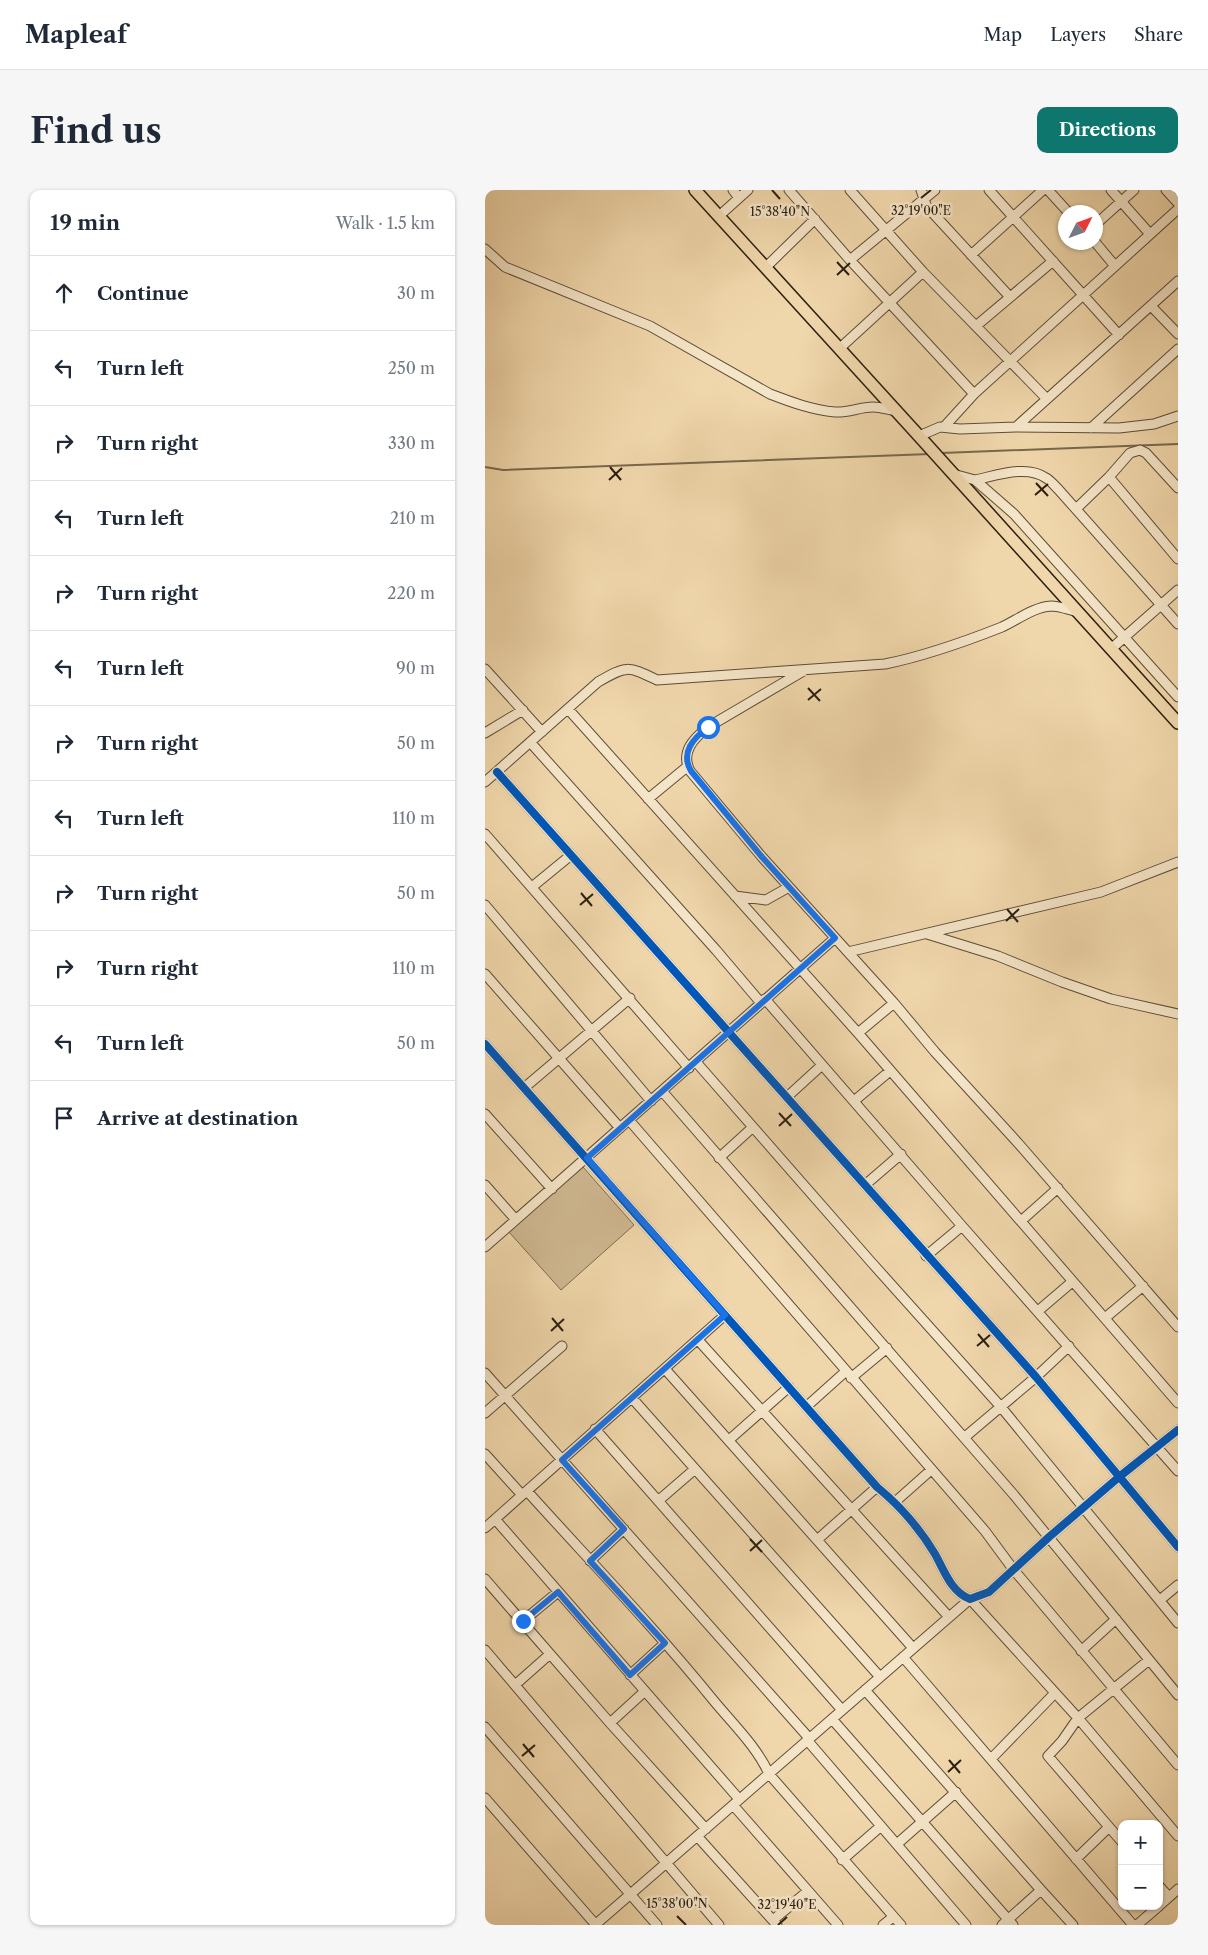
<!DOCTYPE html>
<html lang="en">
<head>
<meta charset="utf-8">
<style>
	:root { --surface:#fff; --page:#f6f6f7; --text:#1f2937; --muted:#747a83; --line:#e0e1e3; --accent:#0f766e }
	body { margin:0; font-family:"Libre Caslon Text",serif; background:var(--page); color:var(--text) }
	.controls { position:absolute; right:15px; bottom:15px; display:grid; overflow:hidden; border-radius:10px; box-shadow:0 1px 4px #0004 }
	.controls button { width:45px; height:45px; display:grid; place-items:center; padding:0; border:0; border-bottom:1px solid var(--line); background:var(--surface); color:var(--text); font:25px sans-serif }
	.compass { position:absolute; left:573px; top:15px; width:45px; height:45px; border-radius:50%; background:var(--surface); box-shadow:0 1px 4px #0004; rotate:48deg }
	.stop { position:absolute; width:15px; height:15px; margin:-11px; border:4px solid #1a73e8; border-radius:50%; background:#fff }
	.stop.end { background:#1a73e8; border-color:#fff; box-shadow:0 1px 5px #0008 }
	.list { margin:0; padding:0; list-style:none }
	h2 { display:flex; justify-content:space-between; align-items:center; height:65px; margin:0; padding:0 20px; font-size:21px }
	h2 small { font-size:16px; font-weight:400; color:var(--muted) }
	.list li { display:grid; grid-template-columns:32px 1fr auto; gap:15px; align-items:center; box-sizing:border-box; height:75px; padding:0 20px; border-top:1px solid var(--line) }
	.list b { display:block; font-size:19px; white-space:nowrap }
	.list em { font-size:16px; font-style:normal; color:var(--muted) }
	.icon { flex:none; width:28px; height:28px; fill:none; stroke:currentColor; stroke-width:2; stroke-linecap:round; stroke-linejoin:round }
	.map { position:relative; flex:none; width:693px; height:1735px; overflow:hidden; border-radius:10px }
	header { display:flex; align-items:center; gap:30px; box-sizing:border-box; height:70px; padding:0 25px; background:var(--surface); border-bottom:1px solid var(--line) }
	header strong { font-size:24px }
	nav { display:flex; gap:28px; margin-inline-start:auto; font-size:18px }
	.intro { display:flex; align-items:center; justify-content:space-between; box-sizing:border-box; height:120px; padding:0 30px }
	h1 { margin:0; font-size:35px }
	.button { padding:12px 22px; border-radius:10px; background:var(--accent); color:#fff; font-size:18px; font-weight:700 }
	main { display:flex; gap:30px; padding:0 30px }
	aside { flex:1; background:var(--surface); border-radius:10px; box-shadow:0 1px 4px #0004 }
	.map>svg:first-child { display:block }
</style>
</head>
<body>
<header>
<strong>Mapleaf</strong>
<nav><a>Map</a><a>Layers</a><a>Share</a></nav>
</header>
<div class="intro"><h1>Find us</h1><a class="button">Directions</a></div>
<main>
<aside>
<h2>19 min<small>Walk · 1.5 km</small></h2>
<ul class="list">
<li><svg class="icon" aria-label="ahead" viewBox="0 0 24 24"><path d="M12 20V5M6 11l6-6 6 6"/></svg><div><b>Continue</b></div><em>30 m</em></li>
<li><svg class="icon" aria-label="left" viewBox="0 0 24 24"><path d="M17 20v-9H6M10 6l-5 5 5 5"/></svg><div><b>Turn left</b></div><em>250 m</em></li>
<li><svg class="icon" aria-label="right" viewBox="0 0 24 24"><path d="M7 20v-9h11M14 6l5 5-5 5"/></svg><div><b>Turn right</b></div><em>330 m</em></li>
<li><svg class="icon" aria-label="left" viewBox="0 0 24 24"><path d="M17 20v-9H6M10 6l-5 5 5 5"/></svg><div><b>Turn left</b></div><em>210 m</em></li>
<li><svg class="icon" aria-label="right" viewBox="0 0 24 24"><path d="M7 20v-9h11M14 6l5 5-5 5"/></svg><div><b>Turn right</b></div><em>220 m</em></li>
<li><svg class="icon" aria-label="left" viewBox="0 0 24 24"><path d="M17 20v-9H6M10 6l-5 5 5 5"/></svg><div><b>Turn left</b></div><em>90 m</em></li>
<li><svg class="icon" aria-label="right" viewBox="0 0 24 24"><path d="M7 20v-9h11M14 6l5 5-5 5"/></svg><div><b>Turn right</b></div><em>50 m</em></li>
<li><svg class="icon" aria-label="left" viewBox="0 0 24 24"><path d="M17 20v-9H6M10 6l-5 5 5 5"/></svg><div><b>Turn left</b></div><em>110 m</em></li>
<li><svg class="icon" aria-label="right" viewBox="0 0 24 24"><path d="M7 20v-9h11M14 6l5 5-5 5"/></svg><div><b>Turn right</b></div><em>50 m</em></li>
<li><svg class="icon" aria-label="right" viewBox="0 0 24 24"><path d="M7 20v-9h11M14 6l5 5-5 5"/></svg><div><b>Turn right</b></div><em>110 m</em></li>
<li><svg class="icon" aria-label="left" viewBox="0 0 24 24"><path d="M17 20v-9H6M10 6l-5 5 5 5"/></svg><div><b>Turn left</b></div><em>50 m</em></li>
<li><svg class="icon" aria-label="arrive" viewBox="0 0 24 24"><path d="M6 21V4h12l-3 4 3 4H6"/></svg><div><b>Arrive at destination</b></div></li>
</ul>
</aside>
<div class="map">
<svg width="693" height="1735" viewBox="0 0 693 1735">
	<rect width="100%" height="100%" fill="#f0d7ab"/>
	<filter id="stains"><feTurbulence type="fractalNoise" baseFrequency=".004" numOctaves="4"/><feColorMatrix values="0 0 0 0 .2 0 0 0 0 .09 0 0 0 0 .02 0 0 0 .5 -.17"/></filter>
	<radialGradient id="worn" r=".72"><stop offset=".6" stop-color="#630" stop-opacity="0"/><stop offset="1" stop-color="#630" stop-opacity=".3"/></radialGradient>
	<path fill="#cfb891" stroke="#7d6c51" d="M 98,977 L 149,1035 L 76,1100 L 24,1042 Z"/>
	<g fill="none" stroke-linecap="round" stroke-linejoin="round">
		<path stroke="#79684e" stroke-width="2" d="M 457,263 L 693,254
			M 0,277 L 18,280 L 445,264"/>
		<defs>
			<path id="minor" d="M 248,0 L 254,8
				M 304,0 L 365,70 L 489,204
				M 365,0 L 438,82 L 562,209
				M 436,0 L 441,15 L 445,20 L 525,107
				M 504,0 L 634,145
				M 563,0 L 583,22
				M 626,0 L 665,44
				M 681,0 L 693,13
				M 234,26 L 263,0
				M 610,35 L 649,0
				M 610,52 L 630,76
				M 0,59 L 20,77 L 165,136 L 285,204 C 306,212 327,220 350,222 C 363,223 375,217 388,217 C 396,217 404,220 412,221
				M 486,65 L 558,0
				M 365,70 L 450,0
				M 281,77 L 330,29
				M 666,116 L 693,144
				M 491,136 L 568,71
				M 354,159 L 438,82
				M 459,237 L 489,204 L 693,19
				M 531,237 L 693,91
				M 606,238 L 693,159
				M 434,246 L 455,237 L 475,239 L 531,237 L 634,238 L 669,234 L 693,226
				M 468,284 L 490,290 L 529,324 L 693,507
				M 624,287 L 693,369
				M 490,290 C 510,286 542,274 561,288 C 565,290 569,295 573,299 L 693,434
				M 591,319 L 624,287 L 645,263 L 655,260 L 661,263 L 693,298
				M 626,459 L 693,400
				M 0,479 L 57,542
				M 320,480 L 223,537 C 209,548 195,562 205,581 L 277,667 L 409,813 L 450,862 L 533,953 L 693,1137
				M 83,519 L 373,843 L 693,1213
				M 0,543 L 38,520
				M 45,552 L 231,760 L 276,813
				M 12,582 L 551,1187 L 693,1357
				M 0,592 L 113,492 C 142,475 143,476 172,490 L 400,474 C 440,466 479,452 517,437 C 532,430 549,417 566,416 C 575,416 584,420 593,422
				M 163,609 L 203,576
				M 0,644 L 204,878
				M 47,697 L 86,665
				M 250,706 L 281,710 L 304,697
				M 0,715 L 166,911
				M 442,744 L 513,766 L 577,792 L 626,809 L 693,824
				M 363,762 L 616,702 L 693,672
				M 0,784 L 135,938
				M 280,809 L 477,1036 L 693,1281
				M 373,843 L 409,813
				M 0,854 L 392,1297 C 414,1315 435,1339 450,1364 C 459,1380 466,1402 485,1409 L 504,1402 L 564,1347 L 634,1287 L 693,1240
				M 211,872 L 387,1073 L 516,1217 L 693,1433
				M 39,898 L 145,808
				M 177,901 L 529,1305 L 693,1505
				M 302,907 L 337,875
				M 369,911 L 405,881
				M 0,924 L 67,999
				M 144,930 L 500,1341 L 528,1379 L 693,1575
				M 234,968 L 268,937
				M 0,995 L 31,1030
				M 380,995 L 416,964
				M 536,1031 L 573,998
				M 0,1057 L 350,748
				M 441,1066 L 477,1036
				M 553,1121 L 587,1092
				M 620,1128 L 658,1096
				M 213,1150 L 464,1427
				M 180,1179 L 428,1458
				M 0,1183 L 324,1548
				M 366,1188 L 402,1158
				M 147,1208 L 395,1487
				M 321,1217 L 360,1182
				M 0,1223 L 77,1156
				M 110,1239 L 357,1520
				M 480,1247 L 551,1187 L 584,1156
				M 244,1250 L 304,1197
				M 0,1264 L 37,1305
				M 42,1301 C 105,1371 170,1438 229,1511 C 248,1534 272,1557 284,1584 L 416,1735
				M 173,1311 L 210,1279
				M 410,1312 L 446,1280
				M 10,1329 L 254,1609
				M 0,1338 L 240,1125
				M 332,1350 L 392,1297
				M 105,1371 L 139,1339
				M 0,1389 L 125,1533 L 221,1639
				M 675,1410 L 693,1395
				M 38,1431 L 73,1402
				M 0,1460 L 234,1735
				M 596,1461 L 631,1429
				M 418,1467 L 648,1735
				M 664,1470 L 593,1528 L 693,1646
				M 145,1485 L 180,1453
				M 30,1495 L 65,1464
				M 380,1500 L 556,1700
				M 347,1529 L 528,1735
				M 125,1533 L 160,1501
				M 0,1537 L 172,1735
				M 322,1550 L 481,1735
				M 506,1569 L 570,1503
				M 0,1608 L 111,1735
				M 248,1615 L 353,1735
				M 212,1646 L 292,1735
				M 412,1654 L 471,1602
				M 591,1669 L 624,1637
				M 357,1670 L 396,1636
				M 674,1696 L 684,1707
				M 674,1716 L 693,1699
				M 288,1730 L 323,1701
				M 110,1735 L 485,1409 L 593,1528 L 577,1551 L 563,1566 L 637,1652
				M 398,1735 L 408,1727
				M 517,1735 L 556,1700 L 588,1735
				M 652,1735 L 674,1716"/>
			<path id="major" d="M 210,0 L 434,246 L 693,533"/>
		</defs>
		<use href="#minor" stroke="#5c4d38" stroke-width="11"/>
		<use href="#major" stroke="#2b1f11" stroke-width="14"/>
		<use href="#minor" stroke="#f5e5c8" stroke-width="9"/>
		<use href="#major" stroke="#f0d7ab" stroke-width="11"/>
		<defs>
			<path id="cycleway" d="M 12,582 L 551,1187 L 693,1357
				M 0,854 L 392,1297 C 414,1315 435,1339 450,1364 C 459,1380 466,1402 485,1409 L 504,1402 L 564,1347 L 634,1287 L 693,1240"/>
		</defs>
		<use href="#cycleway" stroke="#f5e5c8" stroke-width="11"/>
		<use href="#cycleway" stroke="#0057b8" stroke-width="8"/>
	</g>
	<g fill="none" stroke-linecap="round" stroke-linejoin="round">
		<path stroke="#1a73e8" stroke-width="6" d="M 38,1431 L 73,1402 L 145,1485 L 180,1453 L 105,1371 L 139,1339 L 77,1270 L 240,1125 L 102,968 L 350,748 L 277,667 L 206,581 C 195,562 209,548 223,537"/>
	</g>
	<path fill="none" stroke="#2b1f11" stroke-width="2" d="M 287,0 L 295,9M 436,8 L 446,0M 352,72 L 364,85M 352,85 L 365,73M 125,277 L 136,290M 124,290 L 137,278M 551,293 L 563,306M 550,305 L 563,294M 323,498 L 335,511M 323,510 L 336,499M 96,703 L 107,716M 95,715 L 108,704M 522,719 L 533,732M 521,731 L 534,719M 294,923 L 306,936M 294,936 L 307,924M 67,1128 L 78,1141M 66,1141 L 79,1129M 493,1144 L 504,1157M 492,1156 L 505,1145M 265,1349 L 277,1362M 265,1361 L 277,1350M 38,1554 L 49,1567M 37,1566 L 50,1555M 464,1570 L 475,1583M 463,1582 L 476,1570M 192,1726 L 201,1735M 293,1735 L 302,1727"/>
	<g font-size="12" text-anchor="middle" fill="#2b1f11" stroke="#f5e5c8" stroke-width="5" stroke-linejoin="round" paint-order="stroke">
		<text x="436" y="25">32°19'00"E</text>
		<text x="295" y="26">15°38'40"N</text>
		<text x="192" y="1718">15°38'00"N</text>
		<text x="302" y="1719">32°19'40"E</text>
	</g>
	<rect width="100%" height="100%" filter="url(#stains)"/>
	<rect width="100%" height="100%" fill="url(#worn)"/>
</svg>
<div class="controls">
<button>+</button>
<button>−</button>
</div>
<svg class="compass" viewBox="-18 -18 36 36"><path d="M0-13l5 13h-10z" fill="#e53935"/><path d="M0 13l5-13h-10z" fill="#747a83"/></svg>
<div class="stop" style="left:223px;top:537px"></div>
<div class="stop end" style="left:38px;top:1431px"></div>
</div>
</main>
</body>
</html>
